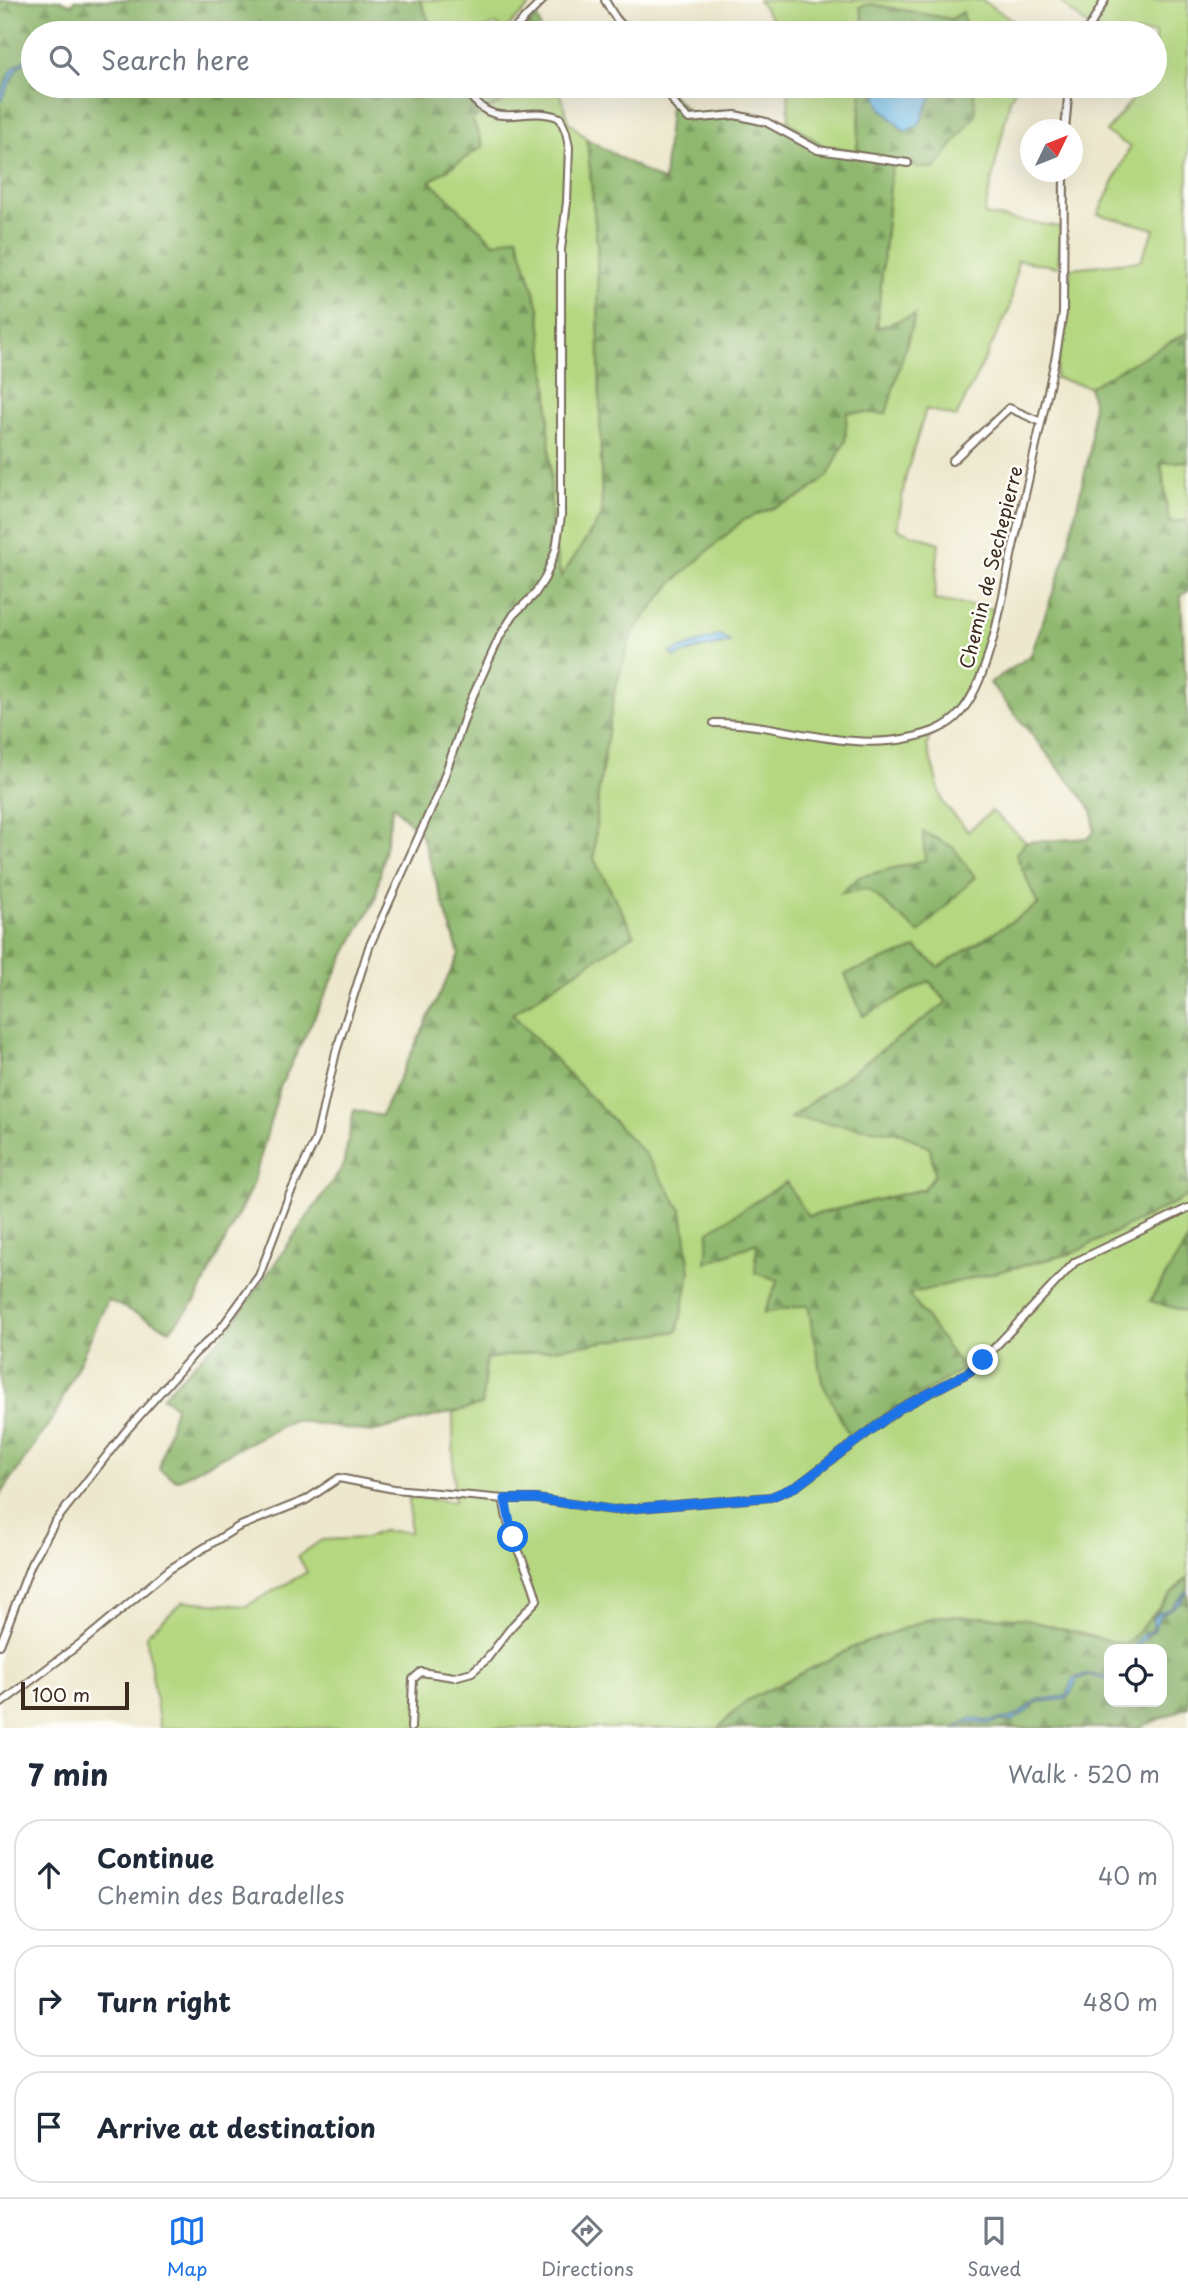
<!DOCTYPE html>
<html lang="en">
<head>
<meta charset="utf-8">
<style>
	:root { --surface:#fff; --page:#f6f6f7; --text:#1f2937; --muted:#747a83; --line:#e0e1e3; --accent:#1a73e8 }
	body { margin:0; font-family:"Playpen Sans",sans-serif; background:var(--page); color:var(--text) }
	.controls { position:absolute; right:21px; bottom:21px; display:grid; overflow:hidden; border-radius:14px; box-shadow:0 7px 28px #0002 }
	.controls button { width:63px; height:63px; display:grid; place-items:center; padding:0; border:0; border-bottom:2px solid var(--line); background:var(--surface); color:var(--text); font:35px sans-serif }
	.compass { position:absolute; left:1020px; top:119px; width:63px; height:63px; border-radius:50%; background:var(--surface); box-shadow:0 7px 28px #0002; rotate:47deg }
	.scale { position:absolute; left:21px; bottom:18px; width:108px; box-sizing:border-box; padding-left:7px; border:4px solid #3b2a1e; border-top:0; font-size:19px; line-height:24px; white-space:nowrap; color:#3b2a1e; -webkit-text-stroke:5px #fdfcf7; paint-order:stroke }
	.stop { position:absolute; width:21px; height:21px; margin:-16px; border:5px solid #1a73e8; border-radius:50%; background:#fff }
	.stop.end { background:#1a73e8; border-color:#fff; box-shadow:0 2px 7px #0008 }
	.list { margin:0; padding:0; list-style:none }
	h2 { display:flex; justify-content:space-between; align-items:center; height:91px; margin:0; padding:0 28px; font-size:30px }
	h2 small { font-size:23px; font-weight:400; color:var(--muted) }
	.list li { display:grid; grid-template-columns:46px 1fr auto; gap:21px; align-items:center; box-sizing:border-box; height:112px; margin:0 14px 14px; padding:0 14px; border:2px solid var(--line); border-radius:28px }
	.list b { display:block; font-size:26px; white-space:nowrap }
	.list p { margin:0; font-size:23px; white-space:nowrap; color:var(--muted) }
	.list em { font-size:23px; font-style:normal; color:var(--muted) }
	.icon { flex:none; width:38px; height:38px; fill:none; stroke:currentColor; stroke-width:2; stroke-linecap:round; stroke-linejoin:round }
	.map { position:relative; flex:none; width:1188px; height:1728px; overflow:hidden }
	.search { position:absolute; background:var(--surface); box-shadow:0 7px 28px #0002; left:21px; right:21px; top:21px; height:77px; display:flex; align-items:center; gap:18px; box-sizing:border-box; padding:0 24px; border-radius:38px; color:var(--muted); font-size:26px }
	.sheet { height:469px; background:var(--surface) }
	nav { display:flex; justify-content:space-around; align-items:center; box-sizing:border-box; height:98px; border-top:2px solid var(--line); background:var(--surface); font-size:19px; color:var(--muted) }
	nav a { display:grid; justify-items:center; gap:4px }
	nav .on { color:var(--accent) }
	.map>svg:first-child { display:block }
</style>
</head>
<body>
<div class="map">
<svg width="1188" height="1728" viewBox="0 0 1188 1728">
	<defs>
		<pattern id="forest-firs" width="22" height="20" patternUnits="userSpaceOnUse" patternTransform="scale(1.75)"><rect width="22" height="20" fill="#8fb86e"/><path d="M5 1l3.5 6h-7zM16 11l3.5 6h-7z" fill="#76965a"/></pattern>
	</defs>
	<rect width="100%" height="100%" fill="#fdfcf7"/>
	<filter id="ink" filterUnits="userSpaceOnUse"><feTurbulence type="fractalNoise" baseFrequency=".0143" numOctaves="2"/><feDisplacementMap in="SourceGraphic" scale="14" xChannelSelector="R" yChannelSelector="G"/><feConvolveMatrix kernelMatrix="1 2 1 2 8 2 1 2 1" color-interpolation-filters="sRGB"/></filter>
	<filter id="wash" filterUnits="userSpaceOnUse"><feTurbulence type="fractalNoise" baseFrequency=".00686" numOctaves="4" result="noise"/><feDisplacementMap in="SourceGraphic" scale="28" xChannelSelector="R" yChannelSelector="G"/><feGaussianBlur stdDeviation="1.57" result="paint"/><feColorMatrix in="noise" values="0 0 0 0 0 0 0 0 0 0 0 0 0 0 0 0 0 1.4 0 .05"/><feComposite in="paint" operator="in"/></filter>
	<g filter="url(#wash)">
		<rect width="100%" height="100%" fill="#ede8cd"/>
		<path fill="#b4d780" stroke="#78804f" stroke-width="2" d="M 420,0 L 536,0 L 504,31 L 496,24 L 474,33 L 434,33 Z
			M 758,0 L 982,0 L 1031,33 L 966,33 L 963,12 L 951,19 L 870,4 L 860,8 L 866,33 L 782,33 Z
			M 1058,0 L 1188,0 L 1188,332 L 1089,387 L 1055,378 L 1063,333 L 1071,268 L 1140,261 L 1155,229 L 1098,214 L 1130,147 L 1106,132 L 1143,86 L 1155,86 L 1155,33 L 1096,33 Z
			M 530,86 L 558,86 L 569,122 L 587,139 L 597,244 L 602,515 L 561,577 L 552,534 L 548,392 L 539,308 L 517,236 L 494,244 L 430,181 L 483,146 L 472,119 Z
			M 788,86 L 862,86 L 857,151 L 825,147 L 789,122 Z
			M 973,86 L 1016,86 L 1010,100 L 984,215 L 1061,227 L 1058,267 L 1018,260 L 1010,308 L 956,417 L 926,409 L 906,475 L 897,529 L 939,543 L 934,600 L 994,609 C 981,660 980,698 932,728 L 927,746 L 943,803 L 968,831 L 992,811 L 1026,842 L 1016,854 L 1038,905 L 939,967 L 929,981 L 947,1002 L 791,1117 L 902,1133 L 930,1148 L 935,1174 L 924,1189 L 808,1216 L 786,1182 L 706,1263 L 757,1242 L 778,1280 L 764,1312 L 808,1305 L 822,1382 L 908,1294 L 1073,1253 L 1188,1196 L 1188,1240 L 1150,1301 L 1188,1312 L 1188,1577 C 1165,1598 1148,1624 1125,1645 L 1019,1618 L 937,1616 L 854,1647 L 746,1701 L 718,1728 L 160,1728 L 146,1635 L 184,1601 L 246,1606 L 307,1572 L 298,1556 L 322,1540 L 365,1538 L 382,1531 L 410,1532 L 409,1497 L 454,1502 L 453,1412 L 482,1405 L 486,1359 L 678,1330 L 646,1155 L 512,1014 L 634,934 L 594,859 L 598,795 L 615,688 L 632,634 L 672,583 L 743,520 L 802,496 L 845,442 L 847,412 L 915,315 L 877,328 L 892,164 L 976,114 Z
			M 1188,461 L 1188,520 L 1169,523 L 1161,462 Z"/>
		<path fill="url(#forest-firs)" stroke="#657146" stroke-width="2" fill-rule="evenodd" d="M 0,0 L 60,0 L 72,5 L 74,0 L 420,0 L 434,33 L 33,33 L 33,86 L 530,86 L 472,119 L 483,146 L 430,181 L 494,243 L 517,236 L 539,308 L 548,392 L 552,534 L 561,577 L 602,515 L 597,244 L 587,139 L 664,182 L 671,94 L 693,116 L 722,111 L 757,113 L 789,122 L 825,147 L 857,151 L 862,86 L 973,86 L 976,114 L 935,169 L 892,164 L 877,328 L 915,315 L 886,414 L 847,412 L 845,442 L 828,476 L 802,496 L 743,520 L 672,583 L 632,634 L 615,688 L 598,795 L 594,859 L 634,934 L 512,1014 L 646,1155 L 682,1211 L 690,1271 L 678,1331 L 486,1359 L 482,1405 L 371,1432 L 293,1420 L 177,1480 L 159,1469 L 175,1406 L 162,1397 L 228,1330 L 343,1166 L 354,1110 L 381,1116 L 459,954 L 422,836 L 393,805 L 375,901 L 347,950 L 280,1087 L 253,1184 L 196,1300 L 170,1330 L 108,1300 L 56,1413 L 0,1496 Z
			M 870,4 L 951,19 L 963,12 L 966,33 L 866,33 L 860,7 Z
			M 537,17 L 542,33 L 517,33 Z
			M 1188,332 L 1188,461 L 1161,463 L 1169,523 L 1188,520 L 1188,591 L 1181,596 L 1188,726 L 1188,1196 L 1073,1253 L 909,1294 L 963,1369 L 850,1437 L 822,1382 L 808,1305 L 764,1313 L 778,1280 L 755,1273 L 757,1243 L 706,1263 L 709,1231 L 786,1182 L 808,1216 L 924,1189 L 935,1174 L 930,1148 L 902,1133 L 790,1118 L 947,1002 L 929,981 L 863,1016 L 845,974 L 916,948 L 939,967 L 1038,905 L 1016,854 L 1026,842 L 1089,838 L 1094,832 L 1093,813 L 1088,804 L 990,683 L 1031,655 L 1065,558 L 1090,451 L 1093,402 L 1089,387 Z
			M 923,832 L 953,847 L 975,877 L 919,933 L 868,889 L 841,893 L 859,877 L 925,860 Z
			M 1188,1240 L 1188,1312 L 1150,1301 Z
			M 1188,1577 L 1188,1707 L 1138,1728 L 718,1728 L 746,1701 L 854,1647 L 937,1616 L 1019,1618 L 1125,1645 C 1148,1624 1165,1598 1188,1577 ZM 1109,1649 L 1162,1649 L 1162,1702 L 1109,1702 Z"/>
		<path fill="#72bfec" stroke="#567485" stroke-width="2" d="M 33,41 L 33,58 L 18,67 L 0,102 L 0,95 L 13,68 L 30,56 L 31,42 Z
			M 873,86 L 936,86 L 919,125 L 905,132 L 881,108 Z
			M 720,635 L 730,642 L 695,650 L 675,657 L 670,653 Z
			M 1188,1590 L 1179,1604 L 1159,1616 L 1154,1631 L 1148,1634 L 1136,1649 L 1132,1649 L 1143,1634 L 1153,1630 L 1153,1619 L 1157,1613 L 1170,1609 Z
			M 1089,1674 L 1109,1677 L 1109,1680 L 1091,1676 L 1077,1679 L 1071,1693 L 1066,1699 L 1037,1702 L 1029,1710 L 1012,1721 L 999,1721 L 988,1724 L 970,1722 L 955,1728 L 971,1718 L 985,1721 L 1009,1718 L 1017,1715 L 1037,1700 L 1066,1696 L 1073,1678 Z"/>
	</g>
	<g filter="url(#ink)">
		<g fill="none" stroke-linecap="round" stroke-linejoin="round">
			<defs>
				<path id="minor" d="M 605,0 C 614,16 619,27 637,33
					M 510,33 L 543,0
					M 1086,33 L 1105,0
					M 665,86 L 676,106 L 689,119 L 735,115 L 766,122 L 818,150 L 908,163
					M 1065,130 L 1069,86
					M 952,461 L 1009,408 L 1041,422
					M 714,723 C 779,722 843,752 909,738 C 928,734 947,728 960,713 C 991,678 1003,592 1013,547 C 1028,483 1042,419 1056,355 L 1063,313 L 1064,172
					M 0,1645 L 31,1564 L 55,1522 L 125,1432 L 195,1353 L 219,1331 L 259,1276 L 289,1196 L 316,1139 L 336,1052 L 369,947 L 440,789 L 470,702 L 500,636 L 514,614 L 534,595 L 545,578 L 556,549 L 561,516 L 561,249 L 567,202 L 569,147 L 566,132 L 560,118 C 523,103 497,134 468,93 L 470,86
					M 0,1704 L 85,1640 L 170,1569 L 238,1527 L 306,1500 L 339,1478 L 394,1489 L 504,1499 L 536,1499 L 614,1510 L 771,1497 L 797,1486 L 899,1409 L 969,1372 L 983,1360 L 1075,1262 L 1188,1208
					M 411,1728 L 413,1679 L 421,1672 L 454,1677 L 472,1672 L 486,1660 L 513,1625 L 537,1600 C 529,1566 506,1535 504,1499"/>
			</defs>
			<use href="#minor" stroke="#796c5b" stroke-width="10"/>
			<use href="#minor" stroke="#fff" stroke-width="6"/>
		</g>
	</g>
	<g fill="none" stroke-linecap="round" stroke-linejoin="round" filter="url(#ink)">
		<path stroke="#1a73e8" stroke-width="9" d="M 513,1537 L 505,1499 L 536,1499 L 614,1510 L 771,1497 L 797,1486 L 899,1409 L 969,1372 L 983,1360"/>
	</g>
	<g text-anchor="middle" dominant-baseline="central" stroke-width="5" stroke-linejoin="round" paint-order="stroke">
		<g font-size="19" fill="#3b2a1e" stroke="#fdfcf7">
			<text transform="translate(990 567) rotate(-76)">Chemin de Sechepierre</text>
		</g>
	</g>
</svg>
<div class="controls">
<button><svg class="icon" aria-label="locate" viewBox="0 0 24 24"><circle cx="12" cy="12" r="6"/><path d="M12 2v4M12 18v4M2 12h4M18 12h4"/></svg></button>
</div>
<svg class="compass" viewBox="-18 -18 36 36"><path d="M0-13l5 13h-10z" fill="#e53935"/><path d="M0 13l5-13h-10z" fill="#747a83"/></svg>
<div class="scale">100 m</div>
<div class="stop" style="left:513px;top:1537px"></div>
<div class="stop end" style="left:983px;top:1360px"></div>
<div class="search"><svg class="icon" aria-label="search" viewBox="0 0 24 24"><circle cx="10" cy="10" r="6"/><path d="M15 15l6 6"/></svg>Search here</div>
</div>
<section class="sheet">
<h2>7 min<small>Walk · 520 m</small></h2>
<ul class="list">
<li><svg class="icon" aria-label="ahead" viewBox="0 0 24 24"><path d="M12 20V5M6 11l6-6 6 6"/></svg><div><b>Continue</b><p>Chemin des Baradelles</p></div><em>40 m</em></li>
<li><svg class="icon" aria-label="right" viewBox="0 0 24 24"><path d="M7 20v-9h11M14 6l5 5-5 5"/></svg><div><b>Turn right</b></div><em>480 m</em></li>
<li><svg class="icon" aria-label="arrive" viewBox="0 0 24 24"><path d="M6 21V4h12l-3 4 3 4H6"/></svg><div><b>Arrive at destination</b></div></li>
</ul>
</section>
<nav>
<a class="on"><svg class="icon" aria-label="map" viewBox="0 0 24 24"><path d="M3 6l6-2 6 2 6-2v14l-6 2-6-2-6 2zM9 4v14M15 6v14"/></svg>Map</a>
<a><svg class="icon" aria-label="directions" viewBox="0 0 24 24"><path d="M12 3l9 9-9 9-9-9zM9 14v-3h6M13 9l2 2-2 2"/></svg>Directions</a>
<a><svg class="icon" aria-label="saved" viewBox="0 0 24 24"><path d="M7 4h10v16l-5-4-5 4z"/></svg>Saved</a>
</nav>
</body>
</html>
